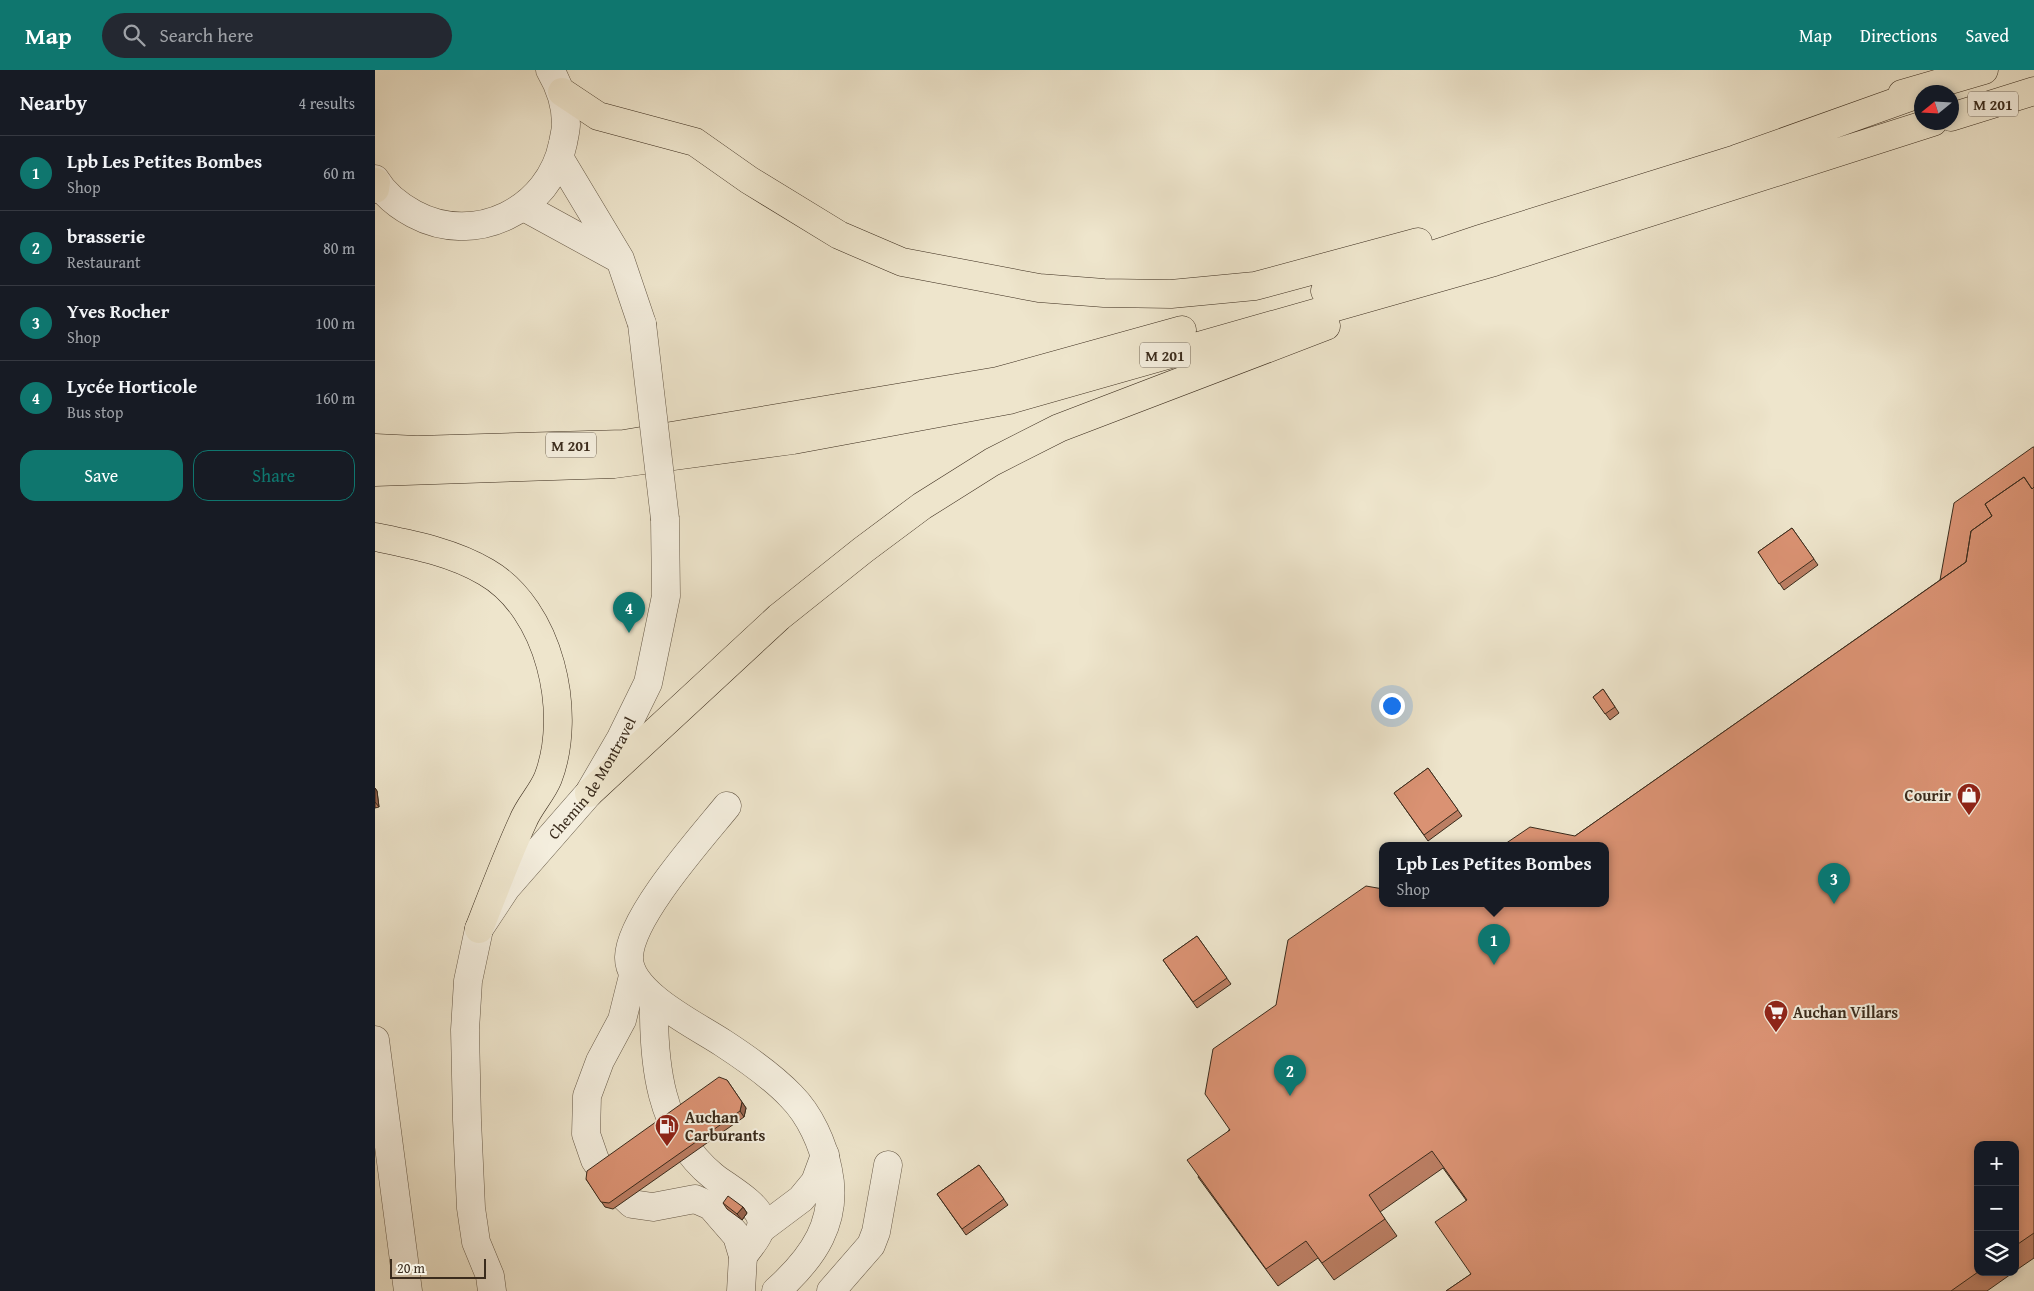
<!DOCTYPE html>
<html lang="en">
<head>
<meta charset="utf-8">
<style>
	:root { --surface:#171b24; --page:#242831; --text:#f1f3f6; --muted:#9ea1a6; --line:#363941; --accent:#0f766e }
	body { margin:0; font-family:"Gentium Book Plus",serif; background:var(--page); color:var(--text) }
	.controls { position:absolute; right:15px; bottom:15px; display:grid; overflow:hidden; border-radius:10px; box-shadow:0 2px 8px #0003 }
	.controls button { width:45px; height:45px; display:grid; place-items:center; padding:0; border:0; border-bottom:1px solid var(--line); background:var(--surface); color:var(--text); font:25px sans-serif }
	.compass { position:absolute; left:1539px; top:15px; width:45px; height:45px; border-radius:50%; background:var(--surface); box-shadow:0 2px 8px #0003; rotate:252deg }
	.scale { position:absolute; left:15px; bottom:12px; width:96px; box-sizing:border-box; padding-left:5px; border:2px solid #3a2b1c; border-top:0; font-size:14px; line-height:18px; white-space:nowrap; color:#3a2b1c; -webkit-text-stroke:4px #f4eede; paint-order:stroke }
	.you { position:absolute; left:1016px; top:635px; width:18px; height:18px; margin:-12px; border:4px solid #fff; border-radius:50%; background:#1a73e8; box-shadow:0 0 0 8px #1a73e833 }
	.badge { display:grid; place-items:center; width:32px; height:32px; border-radius:50%; background:var(--accent); color:#fff; font-size:16px; font-weight:700 }
	.pin { position:absolute; translate:-50% -41px; filter:drop-shadow(0 1px 2px #0008) }
	.pin::after { content:''; position:absolute; top:26px; width:18px; height:15px; background:inherit; clip-path:polygon(0 0,100% 0,50% 100%) }
	.popup { position:absolute; left:1004px; top:772px; width:230px; height:65px; box-sizing:border-box; display:grid; place-content:center; border-radius:10px; background:var(--surface); filter:drop-shadow(0 1px 4px #0005); font-size:16px; white-space:nowrap; color:var(--muted) }
	.popup b { font-size:19px; color:var(--text) }
	.popup::after { content:''; position:absolute; left:50%; top:100%; margin-left:-10px; border:10px solid transparent; border-top-color:var(--surface) }
	.list { margin:0; padding:0; list-style:none }
	h2 { display:flex; justify-content:space-between; align-items:center; height:65px; margin:0; padding:0 20px; font-size:21px }
	h2 small { font-size:16px; font-weight:400; color:var(--muted) }
	.list li { display:grid; grid-template-columns:32px 1fr auto; gap:15px; align-items:center; box-sizing:border-box; height:75px; padding:0 20px; border-top:1px solid var(--line) }
	.list b { display:block; font-size:19px; white-space:nowrap }
	.list p { margin:0; font-size:16px; white-space:nowrap; color:var(--muted) }
	.list em { font-size:16px; font-style:normal; color:var(--muted) }
	.actions { display:flex; gap:10px; padding:15px 20px }
	.actions a { flex:1; padding:11px 0; border:1px solid var(--accent); border-radius:15px; text-align:center; font-size:18px; color:var(--accent) }
	.actions .main { background:var(--accent); color:#fff }
	.icon { flex:none; width:28px; height:28px; fill:none; stroke:currentColor; stroke-width:2; stroke-linecap:round; stroke-linejoin:round }
	.map { position:relative; flex:none; width:1659px; height:1221px; overflow:hidden }
	header { display:flex; align-items:center; gap:30px; box-sizing:border-box; height:70px; padding:0 25px; background:var(--accent); color:#fff }
	header strong { font-size:24px }
	nav { display:flex; gap:28px; margin-inline-start:auto; font-size:18px }
	.search { width:350px; height:45px; background:var(--page); display:flex; align-items:center; gap:12px; box-sizing:border-box; padding:0 18px; border-radius:28px; color:var(--muted); font-size:19px }
	main { display:flex }
	aside { flex:1; background:var(--surface) }
	.map>svg:first-child { display:block }
</style>
</head>
<body>
<header>
<strong>Map</strong>
<div class="search"><svg class="icon" aria-label="search" viewBox="0 0 24 24"><circle cx="10" cy="10" r="6"/><path d="M15 15l6 6"/></svg>Search here</div>
<nav><a>Map</a><a>Directions</a><a>Saved</a></nav>
</header>
<main>
<aside>
<h2>Nearby<small>4 results</small></h2>
<ul class="list">
<li><span class="badge">1</span><div><b>Lpb Les Petites Bombes</b><p>Shop</p></div><em>60 m</em></li>
<li><span class="badge">2</span><div><b>brasserie</b><p>Restaurant</p></div><em>80 m</em></li>
<li><span class="badge">3</span><div><b>Yves Rocher</b><p>Shop</p></div><em>100 m</em></li>
<li><span class="badge">4</span><div><b>Lycée Horticole</b><p>Bus stop</p></div><em>160 m</em></li>
</ul>
<div class="actions"><a class="main">Save</a><a>Share</a></div>
</aside>
<div class="map">
<svg width="1659" height="1221" viewBox="0 0 1659 1221">
	<rect width="100%" height="100%" fill="#eee5cc"/>
	<filter id="stains"><feTurbulence type="fractalNoise" baseFrequency=".004" numOctaves="4"/><feColorMatrix values="0 0 0 0 .2 0 0 0 0 .09 0 0 0 0 .02 0 0 0 .5 -.17"/></filter>
	<radialGradient id="worn" r=".72"><stop offset=".6" stop-color="#630" stop-opacity="0"/><stop offset="1" stop-color="#630" stop-opacity=".3"/></radialGradient>
	<g fill="none" stroke-linecap="round" stroke-linejoin="round">
		<defs>
			<g id="minor">
				<path d="M 185,89 L 245,189 L 267,254"/>
				<path d="M 0,109 C 9,124 24,136 39,144 C 100,177 175,140 188,73 C 189,67 191,60 191,54 C 191,34 185,17 175,0"/>
				<path d="M 149,137 L 244,189"/>
				<path d="M 352,736 C 326,768 255,847 254,887 C 253,923 321,955 348,973 C 371,988 397,1006 416,1026 C 435,1045 448,1074 453,1100 C 464,1151 438,1188 401,1221"/>
				<path d="M 258,906 L 247,950 L 225,991 L 212,1026 L 211,1064 L 220,1090 L 238,1116 L 257,1134 L 278,1137 L 320,1129 L 336,1136 L 362,1166 L 368,1186 L 366,1221"/>
				<path d="M 279,928 C 278,993 284,1062 338,1106 C 350,1116 383,1134 386,1149 C 389,1162 375,1176 368,1186"/>
				<path d="M 0,970 L 33,1221"/>
				<path d="M 386,1159 L 426,1129 L 440,1112 L 450,1085"/>
				<path id="s1" d="M 117,1221 L 115,1206 L 101,1172 L 96,1138 L 92,1050 L 90,960 L 93,911 L 104,859 L 131,818 L 214,723 L 246,668 L 273,613 L 291,526 L 290,449"/>
				<path d="M 456,1221 L 496,1175 L 501,1162 L 513,1095"/>
			</g>
			<path id="major" d="M 0,119 L 1,112
				M 0,467 C 39,475 77,482 111,502 C 175,539 198,643 173,708 C 167,723 154,736 148,751 C 132,786 118,823 104,859"/>
			<path id="highway" d="M 187,22 L 223,46 L 320,72 L 374,110 L 464,165 L 527,192 L 664,218 L 729,223 L 796,224 L 880,216 L 1043,172
				M 1527,24 L 1609,0
				M 1576,47 L 1659,21
				M 950,221 L 1105,169 L 1361,89 L 1546,23
				M 0,378 L 42,380 L 249,374 L 623,311 L 807,260
				M 0,402 L 239,394 L 418,370 L 634,330 L 1119,192 L 1558,52
				M 214,723 L 404,547 L 488,480 L 547,436 L 617,392 L 684,358 L 951,256"/>
		</defs>
		<use href="#minor" stroke="#675a48" stroke-width="29"/>
		<use href="#major" stroke="#3a2b1c" stroke-width="29"/>
		<use href="#highway" stroke="#3a2b1c" stroke-width="29"/>
		<use href="#minor" stroke="#f4eede" stroke-width="28"/>
		<use href="#major" stroke="#eee5cc" stroke-width="28"/>
		<use href="#highway" stroke="#eee5cc" stroke-width="28"/>
		<defs>
			<path id="minor-bridge" d="M 267,254 L 290,449"/>
		</defs>
		<use href="#minor-bridge" stroke="#675a48" stroke-width="29" stroke-linecap="butt"/>
		<use href="#minor-bridge" stroke="#f4eede" stroke-width="28"/>
	</g>
	<path fill="#bb7e63" stroke="#3a2b1c" d="M 1659,377 L 1659,1188 L 1640,1201 L 1640,1075 L 1603,1202 L 1639,1202 L 1612,1221 L 1071,1221 L 1096,1204 L 1091,1130 L 1068,1098 L 1005,1142 L 1022,1166 L 959,1210 L 943,1188 L 903,1216 L 823,1107 L 854,1060 L 901,935 L 1008,834 L 1230,834 L 1200,766 L 1565,510 Z
		M 1417,458 L 1443,495 L 1409,520 L 1383,482 Z
		M 1228,619 L 1244,643 L 1235,650 L 1218,627 Z
		M 1053,698 L 1087,746 L 1053,771 L 1019,723 Z
		M 0,718 L 2,721 L 4,737 L 0,738 Z
		M 822,866 L 856,914 L 822,938 L 788,890 Z
		M 352,1010 L 371,1038 L 369,1047 L 238,1139 L 230,1137 L 211,1109 Z
		M 604,1095 L 633,1135 L 591,1165 L 562,1124 Z
		M 348,1133 L 368,1137 L 372,1143 L 367,1150 L 352,1139 Z"/>
	<path fill="#996650" stroke="#3a2b1c" d="M 0,718 L 2,721 L 4,737 L 0,732 Z
		M 367,1032 L 371,1038 L 369,1047 L 365,1041 Z
		M 368,1137 L 372,1143 L 367,1150 L 362,1144 Z"/>
	<path fill="#da9273" stroke="#3a2b1c" d="M 1658,377 L 1659,377 L 1659,417 L 1657,419 L 1649,407 L 1610,434 L 1617,446 L 1596,461 L 1591,492 L 1565,510 L 1579,433 Z
		M 1649,407 L 1657,419 L 1659,417 L 1659,1163 L 1640,1176 L 1640,1075 L 1603,1075 L 1603,1202 L 1576,1221 L 1071,1221 L 1096,1204 L 1060,1152 L 1092,1130 L 1057,1081 L 994,1125 L 1010,1149 L 947,1193 L 931,1171 L 891,1199 L 812,1090 L 855,1060 L 830,1024 L 838,979 L 901,935 L 913,870 L 991,816 L 1008,819 L 1008,834 L 1230,834 L 1230,776 L 1127,776 L 1155,757 L 1200,766 L 1591,492 L 1596,461 L 1617,446 L 1610,434 Z
		M 1417,458 L 1439,489 L 1404,514 L 1383,482 Z
		M 1228,619 L 1240,637 L 1230,644 L 1218,627 Z
		M 1053,698 L 1083,740 L 1049,765 L 1019,723 Z
		M 822,866 L 852,908 L 818,932 L 788,890 Z
		M 344,1007 L 352,1010 L 367,1032 L 365,1041 L 234,1133 L 226,1132 L 211,1109 L 212,1101 Z
		M 604,1095 L 629,1129 L 587,1159 L 562,1124 Z
		M 353,1126 L 368,1137 L 362,1144 L 348,1133 Z"/>
	<defs>
		<symbol id="shop-pin" viewBox="-11 -11 22 30"><path d="M0 17L-7.5 6A9.5 9.5 0 1 1 7.5 6Z" fill="#8f2418" stroke="#f4eede"/><path d="M-5-2.5h2.3a2.7 3.5 0 0 1 5.4 0H5L5.5 6h-11ZM-1.5-2.5h3a1.5 2.3 0 0 0-3 0Z" fill="#fff"/></symbol>
		<symbol id="supermarket-pin" viewBox="-11 -11 22 30"><path d="M0 17L-7.5 6A9.5 9.5 0 1 1 7.5 6Z" fill="#8f2418" stroke="#f4eede"/><path d="M-6-5.5h2.5l.6 2H6L4.5 2H-2.5L-4.4-4H-6ZM-1.5 3.2a1.3 1.3 0 1 0 .1 0ZM3 3.2a1.3 1.3 0 1 0 .1 0Z" fill="#fff"/></symbol>
		<symbol id="fuel-pin" viewBox="-11 -11 22 30"><path d="M0 17L-7.5 6A9.5 9.5 0 1 1 7.5 6Z" fill="#8f2418" stroke="#f4eede"/><path d="M-5.5-6h7V0h2V4h1.3V-2.5L3-4.5l.8-.8L6-3V5H2.5V1h-1V6h-7ZM-4.2-4.7v3.2H.2V-4.7Z" fill="#fff"/></symbol>
	</defs>
	<g fill-rule="evenodd">
		<use href="#shop-pin" x="1580" y="711" width="28" height="38"/>
		<use href="#supermarket-pin" x="1387" y="928" width="28" height="38"/>
		<use href="#fuel-pin" x="278" y="1042" width="28" height="38"/>
	</g>
	<g text-anchor="middle" dominant-baseline="central" stroke-width="4" stroke-linejoin="round" paint-order="stroke">
		<g fill="#f4eede" stroke="#726656" stroke-width="1">
			<rect x="1593" y="21.5" width="50" height="25" rx="4"/>
			<rect x="765" y="272.5" width="50" height="25" rx="4"/>
			<rect x="171" y="362.5" width="50" height="25" rx="4"/>
		</g>
		<g font-size="15" font-weight="bold" fill="#3a2b1c">
			<text x="1618" y="34">M 201</text>
			<text x="790" y="285">M 201</text>
			<text x="196" y="375">M 201</text>
		</g>
		<g font-size="16" fill="#3a2b1c" stroke="#f4eede">
			<text stroke="none"><textPath href="#s1" startOffset="556">Chemin de Montravel</textPath></text>
		</g>
		<g font-size="16" font-weight="bold" fill="#3a2b1c" stroke="#f4eede" text-anchor="start">
			<text x="1576" y="725" text-anchor="end">Courir</text>
			<text x="1418" y="942">Auchan Villars</text>
			<text x="310" y="1047">Auchan<tspan x="310" dy="18">Carburants</tspan></text>
		</g>
	</g>
	<rect width="100%" height="100%" filter="url(#stains)"/>
	<rect width="100%" height="100%" fill="url(#worn)"/>
</svg>
<div class="controls">
<button>+</button>
<button>−</button>
<button><svg class="icon" aria-label="layers" viewBox="0 0 24 24"><path d="M12 4l9 5-9 5-9-5zM3 14l9 5 9-5"/></svg></button>
</div>
<svg class="compass" viewBox="-18 -18 36 36"><path d="M0-13l5 13h-10z" fill="#e53935"/><path d="M0 13l5-13h-10z" fill="#9ea1a6"/></svg>
<div class="scale">20 m</div>
<div class="you"></div>
<div class="pin badge" style="left:1119px;top:895px">1</div>
<div class="popup"><b>Lpb Les Petites Bombes</b>Shop</div>
<div class="pin badge" style="left:915px;top:1026px">2</div>
<div class="pin badge" style="left:1459px;top:834px">3</div>
<div class="pin badge" style="left:254px;top:563px">4</div>
</div>
</main>
</body>
</html>
